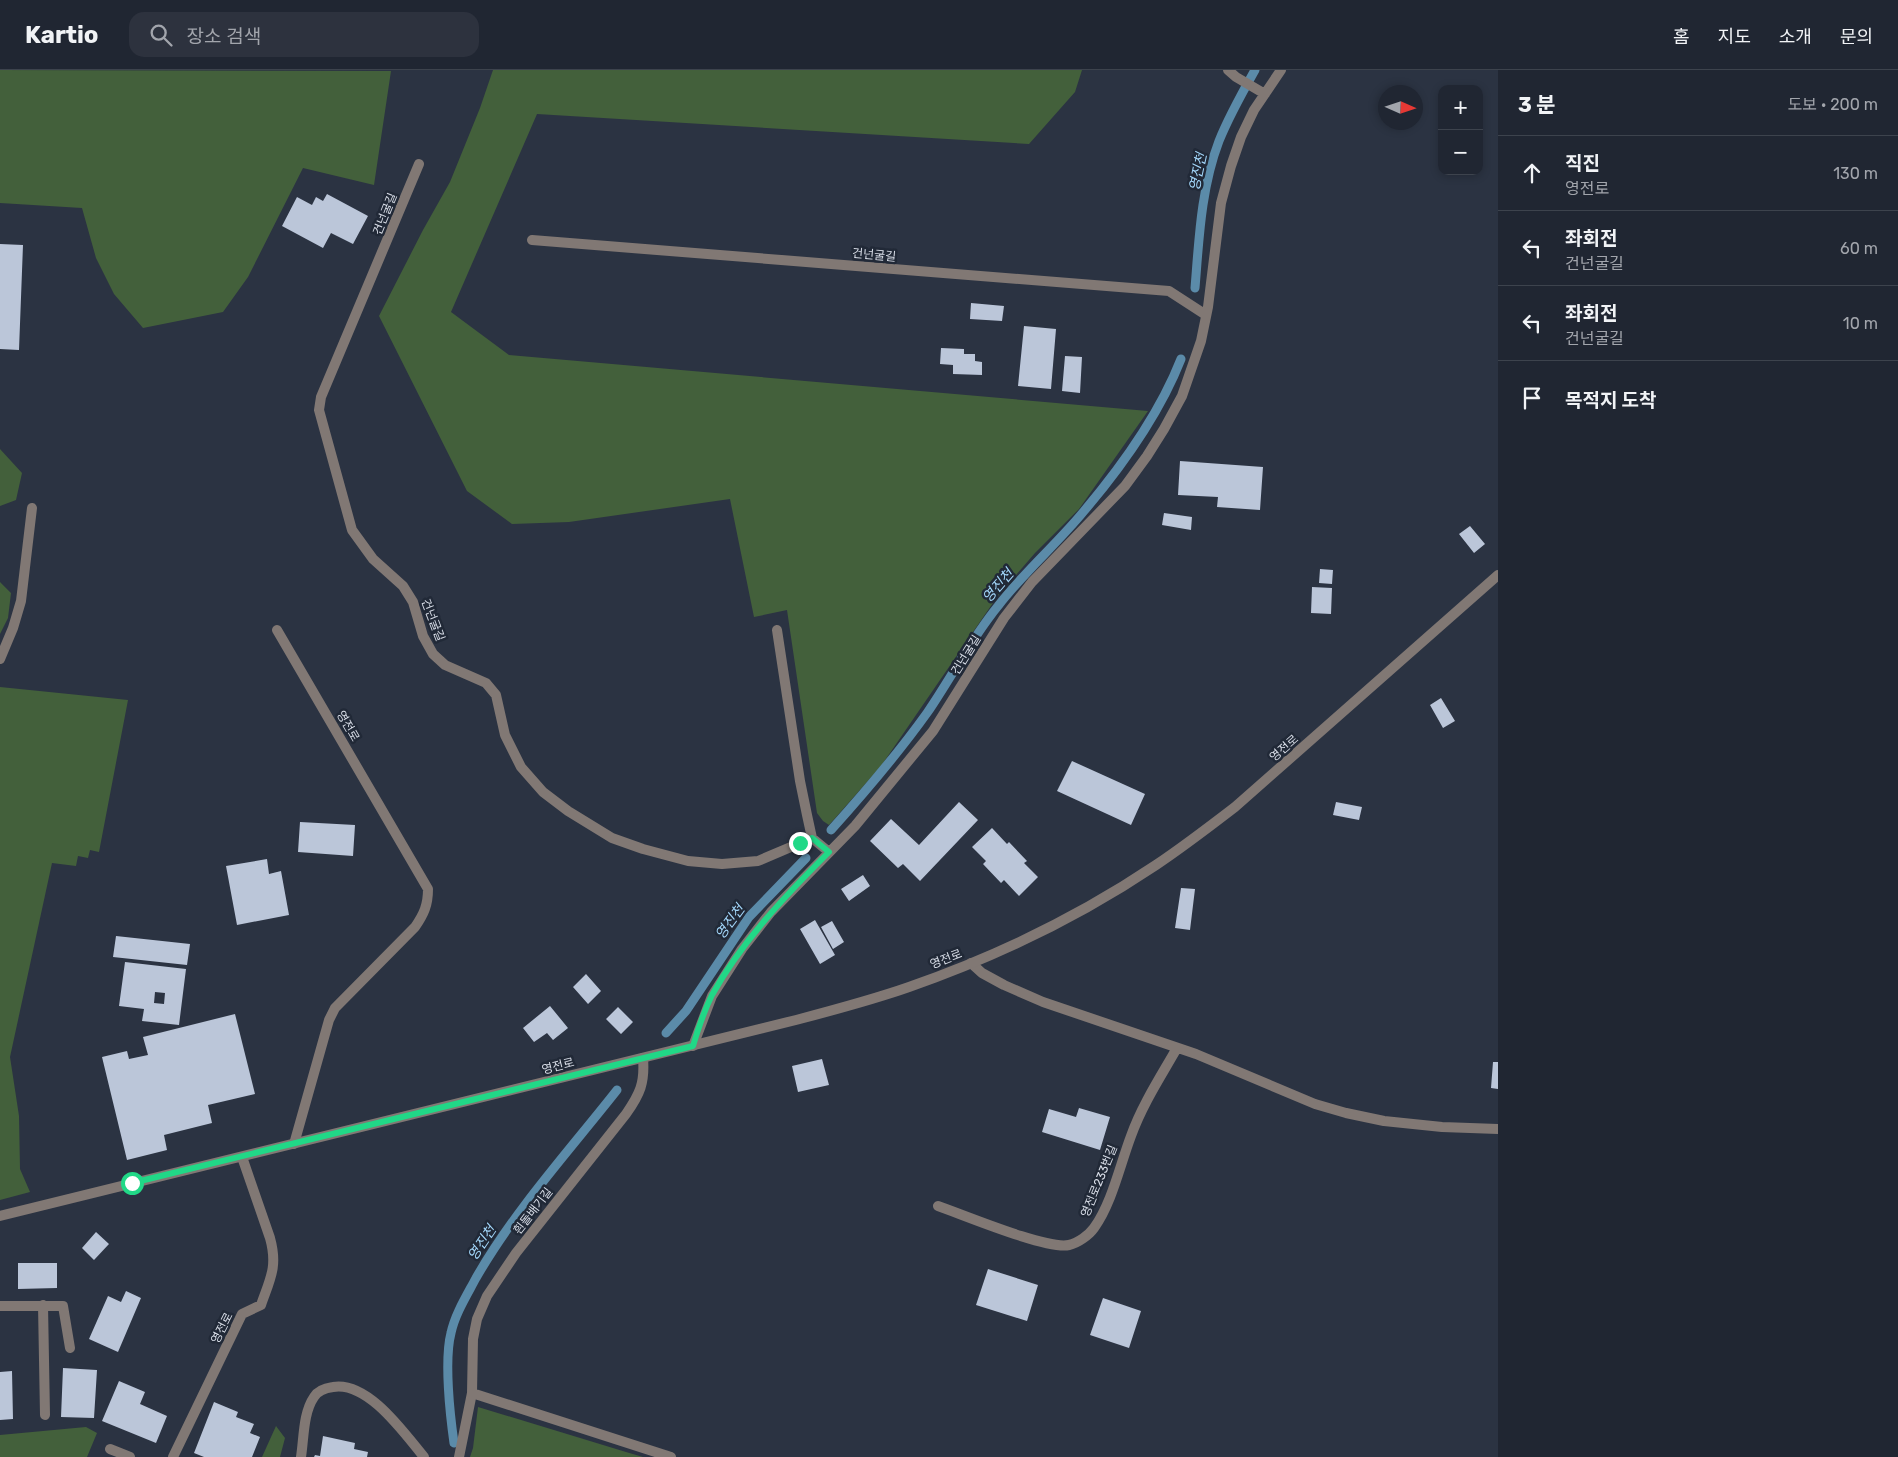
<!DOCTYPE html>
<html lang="ko">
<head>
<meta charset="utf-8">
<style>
	:root { --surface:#202632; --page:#2d323e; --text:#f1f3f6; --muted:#a2a5ac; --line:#3d434d }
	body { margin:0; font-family:Rubik,"Noto Sans KR",sans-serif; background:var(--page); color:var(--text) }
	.controls { position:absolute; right:15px; top:15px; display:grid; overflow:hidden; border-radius:10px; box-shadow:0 2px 8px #0003 }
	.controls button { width:45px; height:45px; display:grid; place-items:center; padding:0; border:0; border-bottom:1px solid var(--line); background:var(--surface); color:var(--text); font:25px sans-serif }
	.compass { position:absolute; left:1378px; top:15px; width:45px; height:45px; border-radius:50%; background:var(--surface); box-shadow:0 2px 8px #0003; rotate:93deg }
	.stop { position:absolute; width:15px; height:15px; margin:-11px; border:4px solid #21d887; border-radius:50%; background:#fff }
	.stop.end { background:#21d887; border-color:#fff; box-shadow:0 1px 5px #0008 }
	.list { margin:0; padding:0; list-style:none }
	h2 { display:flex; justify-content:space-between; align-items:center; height:65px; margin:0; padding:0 20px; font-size:21px }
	h2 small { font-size:16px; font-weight:400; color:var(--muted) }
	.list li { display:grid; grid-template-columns:32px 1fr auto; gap:15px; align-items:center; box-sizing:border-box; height:75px; padding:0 20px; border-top:1px solid var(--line) }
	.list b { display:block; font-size:19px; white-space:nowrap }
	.list p { margin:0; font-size:16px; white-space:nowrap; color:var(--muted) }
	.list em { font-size:16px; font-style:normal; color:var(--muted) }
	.icon { flex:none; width:28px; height:28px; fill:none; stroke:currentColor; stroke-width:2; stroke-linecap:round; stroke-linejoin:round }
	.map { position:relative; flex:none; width:1498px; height:1387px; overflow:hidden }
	header { display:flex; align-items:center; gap:30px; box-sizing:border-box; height:70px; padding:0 25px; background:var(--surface); border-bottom:1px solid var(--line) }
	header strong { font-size:24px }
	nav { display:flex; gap:28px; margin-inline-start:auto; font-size:18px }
	.search { width:350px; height:45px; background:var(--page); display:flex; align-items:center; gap:12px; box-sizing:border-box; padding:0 18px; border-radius:15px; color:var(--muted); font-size:19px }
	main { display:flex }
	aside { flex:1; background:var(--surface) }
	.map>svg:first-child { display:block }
</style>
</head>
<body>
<header>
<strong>Kartio</strong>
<div class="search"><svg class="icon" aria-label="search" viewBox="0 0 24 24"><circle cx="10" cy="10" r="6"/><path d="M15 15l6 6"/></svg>장소 검색</div>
<nav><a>홈</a><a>지도</a><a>소개</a><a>문의</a></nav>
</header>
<main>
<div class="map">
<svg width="1498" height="1387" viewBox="0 0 1498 1387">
	<rect width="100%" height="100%" fill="#2b3342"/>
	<path fill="#43603b" d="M 0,0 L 391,1 L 374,115 L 303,98 L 248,207 L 223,242 L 143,258 L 114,224 L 96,188 L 82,138 L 0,133 Z
		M 493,0 L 1082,0 L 1075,22 L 1029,74 L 537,44 L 451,242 L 509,285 L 1148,341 L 1079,439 L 1035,483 L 997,527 L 881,696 L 829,755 L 823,751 L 817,743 L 787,540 L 754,547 L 730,429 L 569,452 L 512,454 L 467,421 L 379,246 L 423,160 L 450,112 L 480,38 Z
		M 0,379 L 22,403 L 16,430 L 0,436 Z
		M 0,512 L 11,523 L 8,548 L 0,564 Z
		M 0,617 L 128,630 L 99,782 L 90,780 L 88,788 L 78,786 L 76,796 L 52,793 L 10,987 L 19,1046 L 20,1099 L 30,1122 L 0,1130 Z
		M 478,1337 L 626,1382 L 643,1387 L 470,1387 L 473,1378 Z
		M 276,1356 L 285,1368 L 280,1387 L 262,1387 Z
		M 86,1357 L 97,1363 L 87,1387 L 0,1387 L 0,1365 Z"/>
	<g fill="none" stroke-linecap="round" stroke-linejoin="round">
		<path stroke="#5b8ba9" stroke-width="9" d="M 1195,218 C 1199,169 1201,118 1219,71 C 1229,46 1242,23 1255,0
			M 831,760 C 866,721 897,685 927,643 C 951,608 971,569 998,536 C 1024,502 1057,474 1084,441 C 1123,395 1159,345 1181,289
			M 666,963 L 686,941 L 749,847 L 806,788
			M 454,1373 C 450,1345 444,1290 451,1263 C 455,1244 467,1225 476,1208 C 515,1140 569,1081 617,1020"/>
	</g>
	<path fill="#bbc6d9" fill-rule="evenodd" d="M 327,124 L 368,146 L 353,174 L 331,163 L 323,178 L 282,156 L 297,127 L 312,135 L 316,127 L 323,131 Z
		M 0,174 L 23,175 L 19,280 L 0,279 Z
		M 971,233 L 1004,236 L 1002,251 L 970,249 Z
		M 1024,256 L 1056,259 L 1051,319 L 1018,316 Z
		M 941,278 L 964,279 L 964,284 L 975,284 L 975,291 L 982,292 L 982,305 L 953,304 L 953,295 L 940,294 Z
		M 1065,286 L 1082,287 L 1080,323 L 1062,321 Z
		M 1180,391 L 1263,397 L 1260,440 L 1217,437 L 1218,427 L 1178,425 Z
		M 1164,443 L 1192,447 L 1191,460 L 1162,455 Z
		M 1470,456 L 1485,474 L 1474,483 L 1459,464 Z
		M 1320,499 L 1333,500 L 1332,514 L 1319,513 Z
		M 1312,517 L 1332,518 L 1331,544 L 1311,543 Z
		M 1441,628 L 1455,651 L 1443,658 L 1430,635 Z
		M 1072,691 L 1145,724 L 1131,755 L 1057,721 Z
		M 959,732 L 978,750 L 920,811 L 903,794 L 898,798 L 870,771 L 891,749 L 919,775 Z
		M 1336,732 L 1362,737 L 1359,750 L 1333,745 Z
		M 300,752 L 355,755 L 353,786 L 298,782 Z
		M 992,758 L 1007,774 L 1009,772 L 1027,791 L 1024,793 L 1038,807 L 1019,826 L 1004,810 L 1001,813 L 983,794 L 986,791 L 972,777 Z
		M 267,789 L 269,804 L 281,801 L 289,845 L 237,855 L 226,796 Z
		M 863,805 L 870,816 L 849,831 L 841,819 Z
		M 1181,818 L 1195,819 L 1190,860 L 1175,858 Z
		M 815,850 L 835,885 L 820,894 L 800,859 Z
		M 832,851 L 844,872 L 833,879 L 821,857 Z
		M 116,866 L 190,874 L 187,895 L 113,887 Z
		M 125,892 L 186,899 L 179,955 L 142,951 L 144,939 L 119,936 ZM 155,922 L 165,923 L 164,934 L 154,933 Z
		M 586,904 L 601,921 L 588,934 L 573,917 Z
		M 550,936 L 568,958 L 553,970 L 547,963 L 534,972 L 523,958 Z
		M 618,937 L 633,952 L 621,964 L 606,949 Z
		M 235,944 L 255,1024 L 208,1035 L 212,1053 L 164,1065 L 167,1080 L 127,1090 L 102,987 L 127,981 L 129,989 L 148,985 L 143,967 Z
		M 822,989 L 829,1015 L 798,1022 L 792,996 Z
		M 1493,992 L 1498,992 L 1498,1019 L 1491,1018 Z
		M 1079,1038 L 1110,1047 L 1100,1080 L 1042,1062 L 1049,1039 L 1076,1047 Z
		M 96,1162 L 109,1174 L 94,1190 L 82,1178 Z
		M 18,1193 L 57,1193 L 57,1218 L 18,1219 Z
		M 988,1199 L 1038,1215 L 1027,1251 L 976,1235 Z
		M 126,1221 L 141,1228 L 118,1282 L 89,1269 L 108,1226 L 121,1232 Z
		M 1103,1228 L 1141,1241 L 1129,1278 L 1090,1265 Z
		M 63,1298 L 97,1300 L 94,1348 L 61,1347 Z
		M 12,1301 L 13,1349 L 0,1350 L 0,1302 Z
		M 119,1311 L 145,1322 L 140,1334 L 167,1346 L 156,1373 L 102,1351 Z
		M 214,1332 L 238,1342 L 236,1347 L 254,1354 L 250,1363 L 260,1367 L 252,1387 L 204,1387 L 194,1383 Z
		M 323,1366 L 355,1373 L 354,1379 L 368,1382 L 367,1387 L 314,1387 L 315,1385 L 320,1386 Z"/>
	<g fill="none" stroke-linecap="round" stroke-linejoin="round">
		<path stroke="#817874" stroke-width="10" d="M 1228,0 L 1236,7 L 1265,24
			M 419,94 L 321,327 L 319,340 L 352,460 L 373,489 L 403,516 L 413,532 L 423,566 L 433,584 L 445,595 L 486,613 L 496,625 L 505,665 L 521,697 L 543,722 L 568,741 L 612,768 L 643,779 L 688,791 L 722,794 L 758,791 L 812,768
			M 532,170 L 1169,221 L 1206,245
			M 277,560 L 428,819 C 428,835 424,844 415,857 L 335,938 L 329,950 L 294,1074
			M 777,560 L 800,711 L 807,745 L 812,768 L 829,782
			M 0,589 L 13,558 L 21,531 L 32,438
			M 971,893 L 982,903 L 1004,915 L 1043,932 L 1196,984 L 1315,1034 L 1346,1043 L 1384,1051 L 1442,1057 L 1498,1059
			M 693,976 L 712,926 L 742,879 L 771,842 L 855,756 L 933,661 L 1004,548 L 1032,512 L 1125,416 L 1147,386 L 1164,359 L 1182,326 L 1201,271 L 1208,237 L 1221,133 L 1231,96 L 1241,67 L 1254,40 L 1281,0
			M 938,1136 C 964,1145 1047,1180 1069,1175 C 1078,1173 1089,1165 1094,1158 C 1112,1133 1120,1095 1131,1066 C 1142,1035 1161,1006 1177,978
			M 43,1235 L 45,1345
			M 0,1236 L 63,1236 L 70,1278
			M 472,1323 L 671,1387
			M 110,1379 L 130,1387
			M 173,1387 L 242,1244 L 261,1235 C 270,1209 278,1197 270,1168 L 242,1087
			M 301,1387 C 304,1368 303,1343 314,1327 C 318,1320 326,1318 333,1317 C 368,1311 404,1363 424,1387
			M 459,1387 L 472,1323 L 473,1269 L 477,1249 L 487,1226 L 516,1183 L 626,1044 C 640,1024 645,1013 643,988"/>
		<path stroke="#817874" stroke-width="10" d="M 0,1146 L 796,950 C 834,940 872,930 909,917 C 995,887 1080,846 1156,795 C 1183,777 1209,757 1235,737 L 1498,505"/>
	</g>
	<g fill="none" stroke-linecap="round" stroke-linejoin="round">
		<path stroke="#21d887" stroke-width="6" d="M 132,1113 L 693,976 C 698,959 704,941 712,925 C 742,871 785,826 829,782 L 812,768 L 800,773"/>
	</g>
	<g text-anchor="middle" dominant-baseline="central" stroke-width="5" stroke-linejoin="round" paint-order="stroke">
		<g font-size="12" fill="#d8dde7" stroke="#212937">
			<text transform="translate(385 144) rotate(-68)">건넌굴길</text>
			<text transform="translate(874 185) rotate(5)">건넌굴길</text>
			<text transform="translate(433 550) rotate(69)">건넌굴길</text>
			<text transform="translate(966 585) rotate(-58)">건넌굴길</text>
			<text transform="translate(348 656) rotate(60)">영전로</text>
			<text transform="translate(1284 678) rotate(-41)">영전로</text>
			<text transform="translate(946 889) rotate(-21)">영전로</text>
			<text transform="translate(558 996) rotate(-14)">영전로</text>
			<text transform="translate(1099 1111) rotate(-68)">영전로233번길</text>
			<text transform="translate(533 1141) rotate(-52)">흰돌배기길</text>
			<text transform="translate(222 1258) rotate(-63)">영전로</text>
		</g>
		<g font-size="14" font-style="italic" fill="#a4d8fc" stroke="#212937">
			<text transform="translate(1198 102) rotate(-78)">영진천</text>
			<text transform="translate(998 516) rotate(-49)">영진천</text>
			<text transform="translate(730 852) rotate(-54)">영진천</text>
			<text transform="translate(482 1173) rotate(-56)">영진천</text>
		</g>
	</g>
</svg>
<div class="controls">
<button>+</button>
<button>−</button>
</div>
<svg class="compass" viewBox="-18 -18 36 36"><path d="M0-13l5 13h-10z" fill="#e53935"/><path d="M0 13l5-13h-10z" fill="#a2a5ac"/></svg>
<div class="stop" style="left:132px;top:1113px"></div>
<div class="stop end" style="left:800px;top:773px"></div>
</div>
<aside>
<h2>3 분<small>도보 · 200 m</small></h2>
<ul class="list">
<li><svg class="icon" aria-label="ahead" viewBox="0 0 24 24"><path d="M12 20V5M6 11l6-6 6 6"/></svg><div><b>직진</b><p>영전로</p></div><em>130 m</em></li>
<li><svg class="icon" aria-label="left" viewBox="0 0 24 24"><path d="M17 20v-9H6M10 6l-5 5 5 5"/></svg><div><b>좌회전</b><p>건넌굴길</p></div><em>60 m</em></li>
<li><svg class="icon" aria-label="left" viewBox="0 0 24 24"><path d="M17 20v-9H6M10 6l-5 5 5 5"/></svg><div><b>좌회전</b><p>건넌굴길</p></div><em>10 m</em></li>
<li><svg class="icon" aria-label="arrive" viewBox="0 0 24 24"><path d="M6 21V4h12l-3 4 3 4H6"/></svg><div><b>목적지 도착</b></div></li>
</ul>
</aside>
</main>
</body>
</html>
